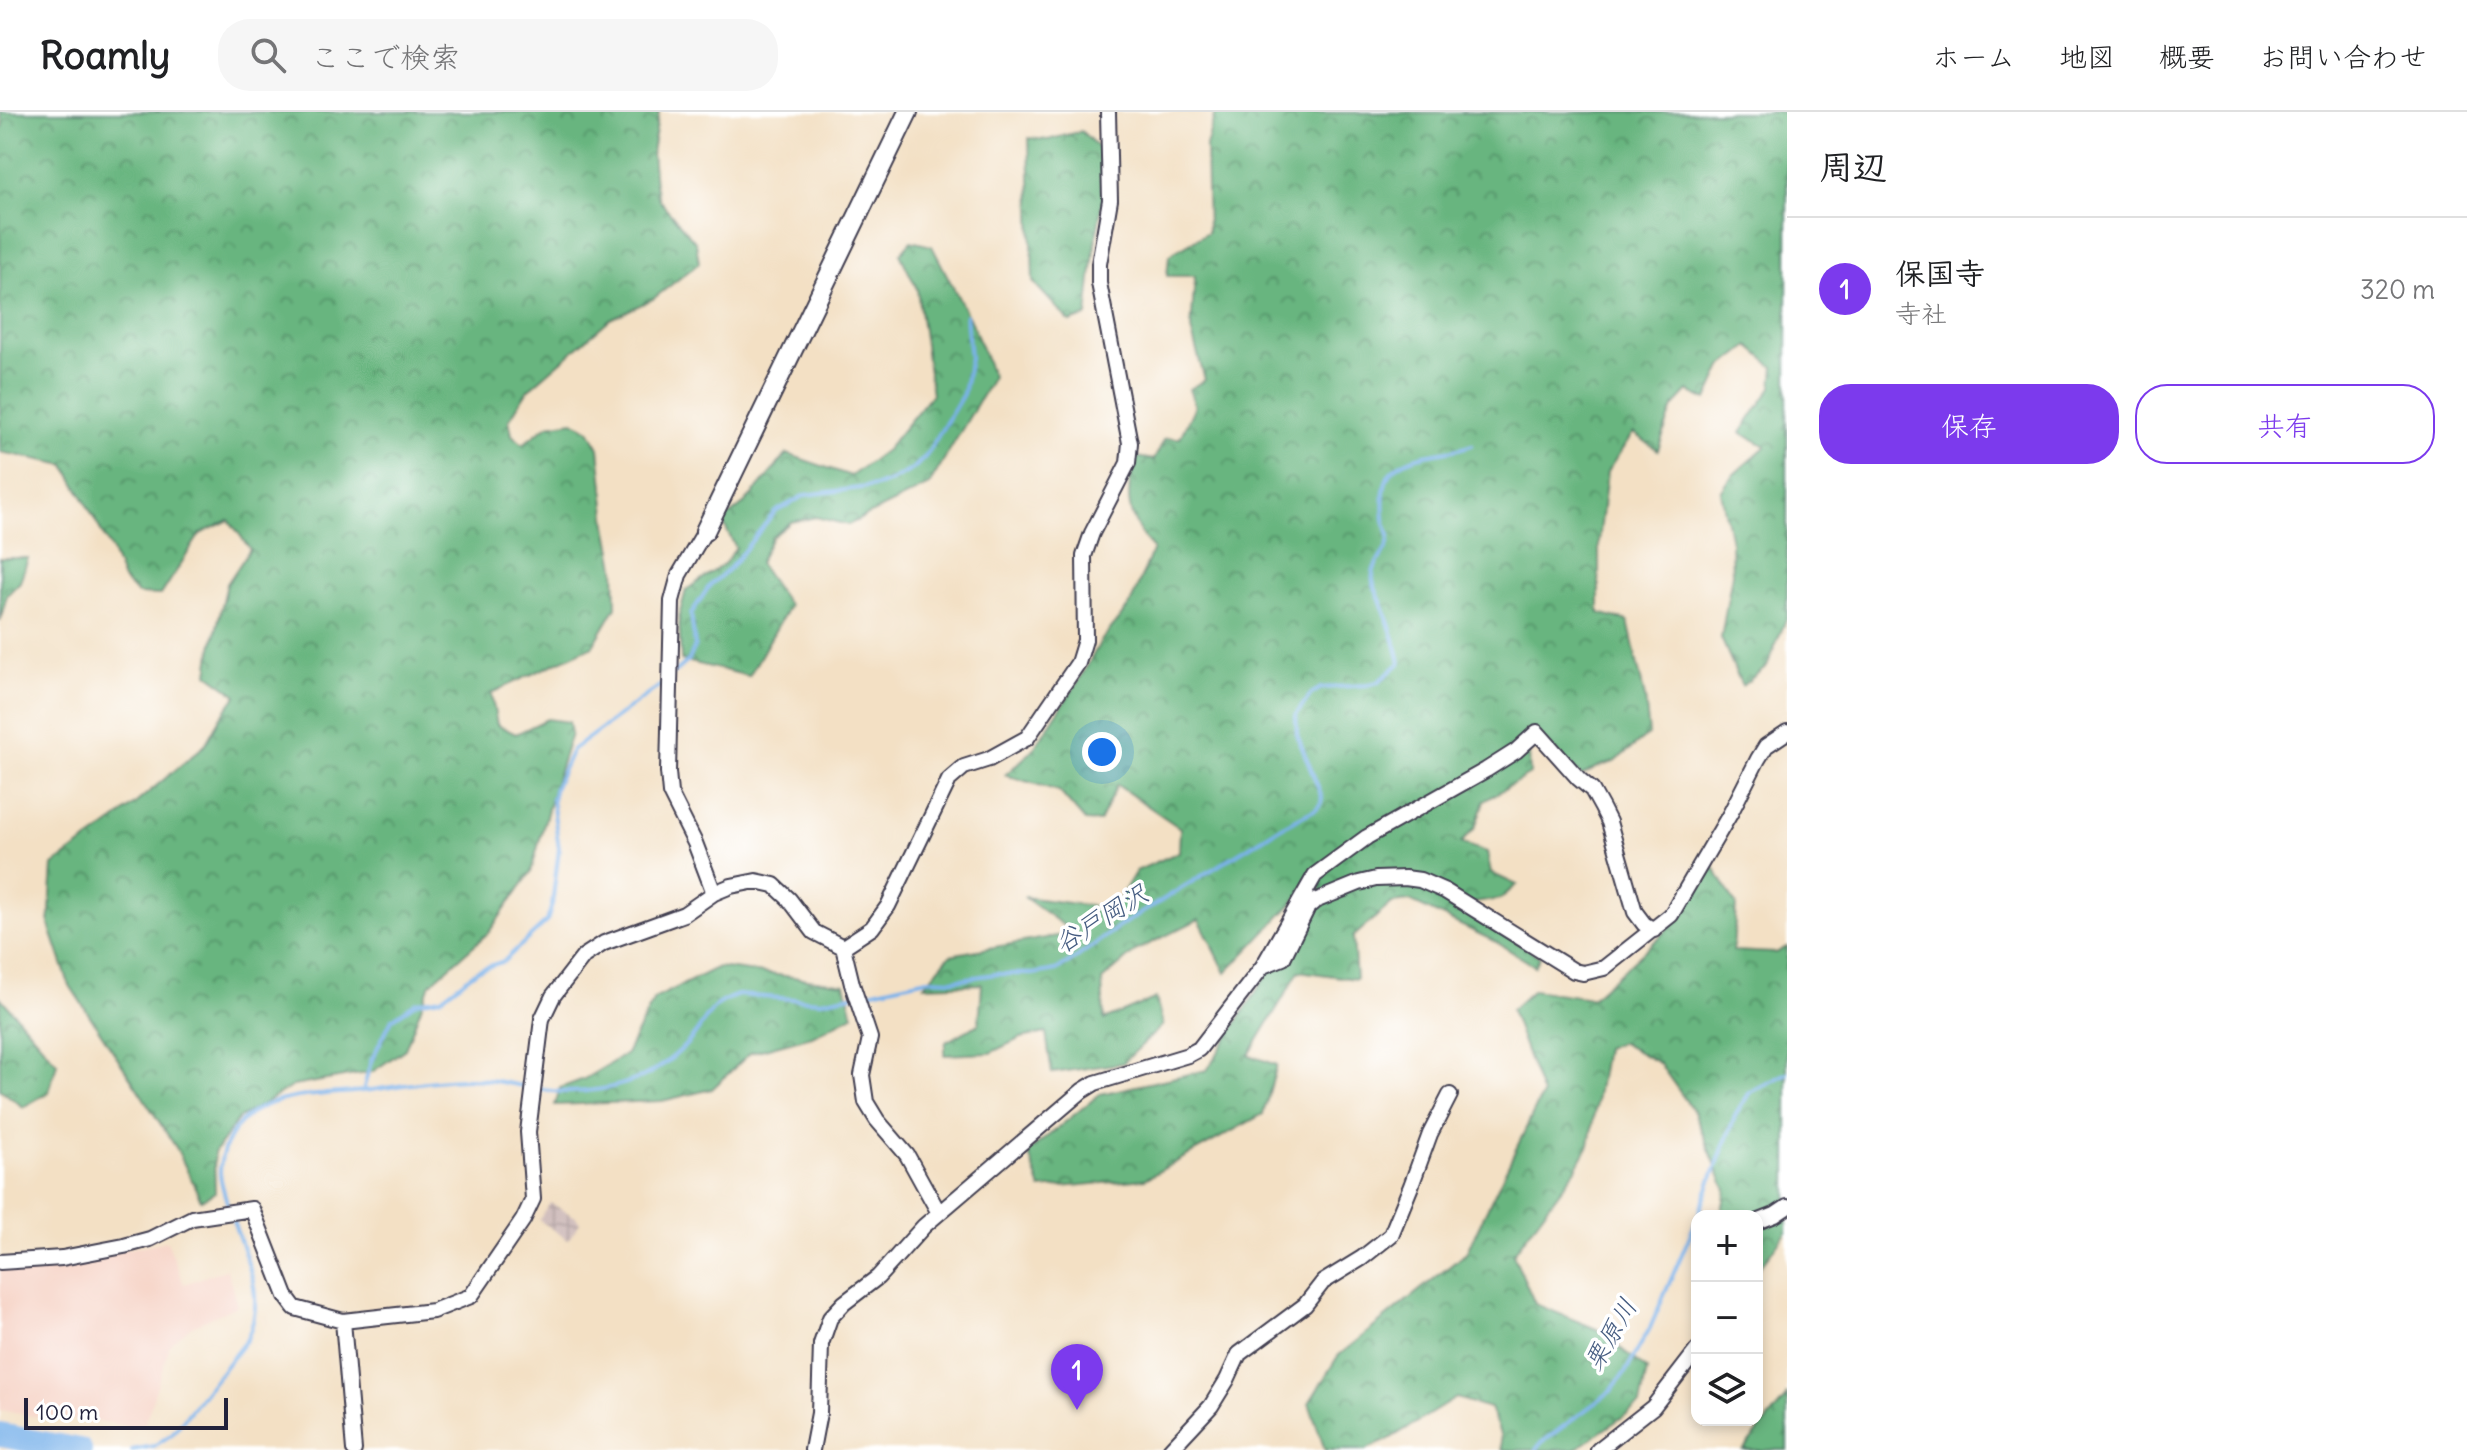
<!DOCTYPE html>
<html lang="ja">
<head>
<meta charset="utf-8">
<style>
	:root { --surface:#fff; --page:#f6f6f6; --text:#202124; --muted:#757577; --line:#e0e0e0; --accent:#7c3aed }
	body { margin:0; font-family:Delius,"Klee One",sans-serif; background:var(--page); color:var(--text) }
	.controls { position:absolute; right:24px; bottom:24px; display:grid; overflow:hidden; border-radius:16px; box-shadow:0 4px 12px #0003 }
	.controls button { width:72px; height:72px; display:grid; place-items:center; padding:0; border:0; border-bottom:2px solid var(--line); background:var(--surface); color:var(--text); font:40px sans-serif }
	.scale { position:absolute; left:24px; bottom:20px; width:204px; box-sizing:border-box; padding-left:8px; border:4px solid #22223b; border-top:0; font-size:22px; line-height:28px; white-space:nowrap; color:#22223b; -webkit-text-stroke:6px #fff; paint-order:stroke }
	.you { position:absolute; left:1102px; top:640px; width:28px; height:28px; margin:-20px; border:6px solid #fff; border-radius:50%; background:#1a73e8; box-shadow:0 0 0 12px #1a73e833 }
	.badge { display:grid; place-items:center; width:52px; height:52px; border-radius:50%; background:var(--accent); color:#fff; font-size:26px; font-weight:700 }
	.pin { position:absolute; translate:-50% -66px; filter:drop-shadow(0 2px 4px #0008) }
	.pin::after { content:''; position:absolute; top:42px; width:28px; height:24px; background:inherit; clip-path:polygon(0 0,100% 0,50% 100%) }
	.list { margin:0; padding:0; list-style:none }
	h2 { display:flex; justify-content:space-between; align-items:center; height:104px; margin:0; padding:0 32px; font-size:34px }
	h2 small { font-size:26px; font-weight:400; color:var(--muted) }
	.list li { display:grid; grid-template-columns:52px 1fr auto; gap:24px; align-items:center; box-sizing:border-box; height:144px; padding:0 32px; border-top:2px solid var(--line) }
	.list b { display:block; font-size:30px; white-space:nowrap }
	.list p { margin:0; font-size:26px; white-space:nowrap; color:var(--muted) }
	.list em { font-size:26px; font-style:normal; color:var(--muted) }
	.actions { display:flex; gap:16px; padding:24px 32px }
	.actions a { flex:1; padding:18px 0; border:2px solid var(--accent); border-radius:32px; text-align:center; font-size:28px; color:var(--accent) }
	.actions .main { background:var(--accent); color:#fff }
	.icon { flex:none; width:44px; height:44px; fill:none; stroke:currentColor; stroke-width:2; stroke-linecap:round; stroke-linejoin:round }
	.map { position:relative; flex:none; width:1787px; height:1338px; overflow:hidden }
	header { display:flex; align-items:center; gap:48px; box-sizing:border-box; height:112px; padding:0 40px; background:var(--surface); border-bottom:2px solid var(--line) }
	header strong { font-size:38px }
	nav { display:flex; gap:44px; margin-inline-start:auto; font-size:28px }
	.search { width:560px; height:72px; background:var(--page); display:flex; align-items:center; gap:20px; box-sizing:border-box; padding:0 28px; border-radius:32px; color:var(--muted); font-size:30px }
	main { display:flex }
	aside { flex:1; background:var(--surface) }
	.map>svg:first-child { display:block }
</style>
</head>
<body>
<header>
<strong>Roamly</strong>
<div class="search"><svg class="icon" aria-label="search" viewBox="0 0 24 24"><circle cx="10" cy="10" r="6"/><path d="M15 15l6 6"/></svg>ここで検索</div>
<nav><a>ホーム</a><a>地図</a><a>概要</a><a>お問い合わせ</a></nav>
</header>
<main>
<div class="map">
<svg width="1787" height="1338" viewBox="0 0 1787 1338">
	<defs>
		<pattern id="industrial-grid" width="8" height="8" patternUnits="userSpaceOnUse" patternTransform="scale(2)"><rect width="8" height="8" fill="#d1bfbe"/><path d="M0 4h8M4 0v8" fill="none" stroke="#b3a4a4"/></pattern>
		<pattern id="forest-crowns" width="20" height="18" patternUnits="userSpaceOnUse" patternTransform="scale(2)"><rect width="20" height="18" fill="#67b57f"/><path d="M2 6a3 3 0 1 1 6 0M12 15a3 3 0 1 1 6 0" fill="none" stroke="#549369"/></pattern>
	</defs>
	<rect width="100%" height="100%" fill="#fff"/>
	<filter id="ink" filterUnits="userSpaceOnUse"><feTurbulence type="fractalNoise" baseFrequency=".0125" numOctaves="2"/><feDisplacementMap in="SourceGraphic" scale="16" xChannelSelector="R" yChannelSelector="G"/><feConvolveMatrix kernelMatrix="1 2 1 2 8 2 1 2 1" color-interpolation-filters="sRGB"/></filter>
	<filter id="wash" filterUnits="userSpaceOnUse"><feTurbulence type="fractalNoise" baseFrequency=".006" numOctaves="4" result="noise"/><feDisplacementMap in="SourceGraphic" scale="32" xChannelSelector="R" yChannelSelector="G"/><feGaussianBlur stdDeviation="1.8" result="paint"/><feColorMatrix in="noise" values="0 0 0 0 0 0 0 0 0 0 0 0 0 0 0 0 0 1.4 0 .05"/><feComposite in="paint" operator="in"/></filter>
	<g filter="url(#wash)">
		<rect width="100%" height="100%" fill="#f3e0c4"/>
		<path fill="#f6d2c4" d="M 167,1129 L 184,1172 L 227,1157 L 237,1194 L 190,1215 L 170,1233 L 145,1311 L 129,1315 L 111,1311 L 32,1304 L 0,1298 L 0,1157 L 64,1152 L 77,1147 Z"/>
		<path fill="url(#industrial-grid)" d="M 550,1091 L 576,1105 L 580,1111 L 568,1128 L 539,1108 Z"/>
		<path fill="url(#forest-crowns)" stroke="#446c5d" stroke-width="2" d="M 0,0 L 659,0 L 652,40 L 655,73 L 659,88 L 696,131 L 699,151 L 653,187 L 610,207 L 528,278 L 509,308 L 512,323 L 523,332 L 548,313 L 573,309 L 589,318 L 599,336 L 607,413 L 615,455 L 616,495 L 593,534 L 491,581 L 497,613 L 516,622 L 547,607 L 569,610 L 571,622 L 555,671 L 531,760 L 489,820 L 430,872 L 405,937 L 372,960 L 293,974 L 238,1007 L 214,1041 L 215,1080 L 201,1088 L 177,1037 L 69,872 L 49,813 L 53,753 L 112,711 L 205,633 L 220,606 L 237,583 L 208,562 L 211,540 L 227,472 L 250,437 L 229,408 L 200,422 L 161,483 L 138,482 L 123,468 L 111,437 L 65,353 L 0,340 L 0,19 L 3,15 Z
			M 1787,0 L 1787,505 L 1767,554 L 1742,574 L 1721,526 L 1732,462 L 1731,430 L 1721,380 L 1732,364 L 1766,334 L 1741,321 L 1772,275 L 1774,255 L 1749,234 L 1722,255 L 1707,288 L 1688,279 L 1673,295 L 1658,338 L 1633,321 L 1607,360 L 1599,430 L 1599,501 L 1628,509 L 1645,586 L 1649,622 L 1614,650 L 1600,654 L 1581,664 L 1546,630 L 1529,640 L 1530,662 L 1484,689 L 1475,716 L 1461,731 L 1487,740 L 1491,761 L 1517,773 L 1500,787 L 1462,793 L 1540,845 L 1535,854 L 1496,830 L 1410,789 L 1392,791 L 1353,825 L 1356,867 L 1299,859 L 1249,943 L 1277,953 L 1263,1002 L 1145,1067 L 1041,1077 L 1028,1040 L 1100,982 L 1207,958 L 1323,773 L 1306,777 L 1226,861 L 1199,807 L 1137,838 L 1102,868 L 1104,908 L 1156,886 L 1163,913 L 1123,951 L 1052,961 L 1046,921 L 1021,926 L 990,941 L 944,943 L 946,930 L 979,912 L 982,872 L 924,874 L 950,843 L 1074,821 L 1024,785 L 1113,797 L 1136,759 L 1179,740 L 1180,716 L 1117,673 L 1099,710 L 1085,709 L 1059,679 L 1005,663 L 1032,639 L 1078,570 L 1101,529 L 1130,493 L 1153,437 C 1126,406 1124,384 1136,345 L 1154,348 L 1165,326 L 1180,326 L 1195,294 L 1189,277 L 1205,268 L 1191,218 L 1195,164 L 1167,164 L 1169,143 L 1208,120 L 1206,34 L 1215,1 Z
			M 1081,19 L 1102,39 L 1104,79 L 1094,140 L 1087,204 L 1070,210 L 1033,170 L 1029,26 L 1048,28 Z
			M 911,129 L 932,134 L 973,214 L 993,265 L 929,373 L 848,413 L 816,405 L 791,410 L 772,425 L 759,451 L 789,494 L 749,564 L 681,548 L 679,504 L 686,478 L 724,452 L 736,436 L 722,409 L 745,391 L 787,342 L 851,364 L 886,338 L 932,282 L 917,177 L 900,142 Z
			M 0,446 L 28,446 L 20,470 L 7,483 L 0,509 Z
			M 1714,755 L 1736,793 L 1733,839 L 1776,841 L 1787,835 L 1787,1120 L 1757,1158 L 1757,1104 L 1721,1104 L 1726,1078 L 1694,1000 L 1659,951 L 1620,930 L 1605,936 L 1589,1033 L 1576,1057 L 1513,1142 L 1535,1192 L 1597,1217 L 1647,1258 L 1640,1293 L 1574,1338 L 1502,1338 L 1500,1322 L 1490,1296 L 1456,1286 L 1386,1329 L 1365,1338 L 1325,1338 L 1309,1291 L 1338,1244 L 1466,1141 L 1542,983 L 1511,898 L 1533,878 L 1592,886 L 1664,821 Z
			M 718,855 L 845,872 L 853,903 L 812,924 L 750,941 L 712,977 L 662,989 L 555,993 L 560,976 L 584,967 L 626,942 L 654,887 Z
			M 0,885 L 57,951 L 49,980 L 23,995 L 0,977 Z
			M 1787,1282 L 1787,1338 L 1743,1338 L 1785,1287 Z"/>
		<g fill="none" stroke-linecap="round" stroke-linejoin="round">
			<path stroke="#7ab2ea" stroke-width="4" d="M 674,561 L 689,548 L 695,534 L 691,502 L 710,473 L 730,456 L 775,400 L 805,383 L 876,374 L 891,369 L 913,357 L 926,344 L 963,282 L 970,246 L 966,203
				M 860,882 L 927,867 L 954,868 L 996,862 L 1033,862 L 1056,858 L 1069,851 L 1117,816 L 1281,715 L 1316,697 L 1321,691 L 1322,685 L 1297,623 L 1296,603 L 1311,582 L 1321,576 L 1366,573 L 1378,570 L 1400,551 C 1396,530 1389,512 1382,492 C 1379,485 1375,477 1373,469 C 1370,451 1389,442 1389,425 C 1389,419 1385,413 1384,407 C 1383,394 1382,369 1392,359 C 1414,338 1446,343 1472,333
				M 363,979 C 397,975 433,967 467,967 C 496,966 524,976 552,979 C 581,982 616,977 642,965 C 663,955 685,937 698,918 C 712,897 713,892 738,883 L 821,889 L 852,883
				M 229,1097 C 226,1086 221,1073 220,1061 C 220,1030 242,1000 272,991 C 300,982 334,982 363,979 L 371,949 L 392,907 L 417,890 L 441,886 L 478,858 L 504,849 L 547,809 L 552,793 L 559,737 L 552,687 L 555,675 L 572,638 L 665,570
				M 1698,1104 L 1735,1004 L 1750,980 L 1787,961
				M 132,1338 L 154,1334 L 172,1322 L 247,1227 C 267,1183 246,1149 232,1105
				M 1536,1338 L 1541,1331 L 1611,1279 L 1626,1259 L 1650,1216 L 1697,1107"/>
			<path stroke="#7ab2ea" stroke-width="24" d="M 0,1323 L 80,1338"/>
		</g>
	</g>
	<g filter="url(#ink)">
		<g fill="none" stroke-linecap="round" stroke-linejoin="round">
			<defs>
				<path id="minor" d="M 705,419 L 679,463 L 672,489 L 668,660 L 670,681 L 695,731 L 714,781
					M 843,835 L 872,816 L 888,794 L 949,668 L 964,655 L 989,647 L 1027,626 L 1078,551 L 1085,528 L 1084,444 L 1092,421 L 1128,351 L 1130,331 L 1099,171 L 1099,152 L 1110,88 L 1108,0
					M 1263,854 L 1283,846 L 1308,795 L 1315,789 L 1359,771 L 1376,767 L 1405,766 L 1420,768 L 1445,779 L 1574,859 L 1583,861 L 1604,856 L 1671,803 L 1730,702 L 1758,647 L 1766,634 L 1787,620
					M 1757,1110 L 1775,1103 L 1787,1095
					M 0,1150 L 62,1146 L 124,1134 L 150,1127 L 192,1106 L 252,1097 L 286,1184 L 295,1196 L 343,1209 L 433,1199 L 471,1184 L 523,1108 L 533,1087 L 528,1020 L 542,907 L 553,884 L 584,844 L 604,831 L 684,802 L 714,781 L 731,774 L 756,769 L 774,773 L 789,787 L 814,820 L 843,835 L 852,872 L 870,926 L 862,963 L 866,990 L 877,1008 L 907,1043 L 939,1101
					M 343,1209 L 354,1338
					M 812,1338 L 819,1301 L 821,1232 L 830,1206 L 844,1191 L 878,1165 L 924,1114 L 1082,979 L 1095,971 L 1188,943 L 1199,937 L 1263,854 L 1315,763 L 1367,725 L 1486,658 L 1516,639 L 1537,620 L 1579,667 L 1592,678 L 1602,696 L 1609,710 L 1635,800 L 1644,812 L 1654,818
					M 1170,1338 L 1211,1294 L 1227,1268 L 1239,1242 L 1305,1193 L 1323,1170 L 1362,1146 L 1391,1123 L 1411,1074 L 1430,1022 L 1450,983
					M 1598,1338 L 1653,1295 L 1697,1238"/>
				<path id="tertiary" d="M 705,419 L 908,0"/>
			</defs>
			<use href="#minor" stroke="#413e50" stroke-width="18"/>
			<use href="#tertiary" stroke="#413e50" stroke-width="22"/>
			<use href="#minor" stroke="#fff" stroke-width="14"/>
			<use href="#tertiary" stroke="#fff" stroke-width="18"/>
		</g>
	</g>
	<g text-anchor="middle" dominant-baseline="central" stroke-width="7" stroke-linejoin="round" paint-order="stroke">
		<g font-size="26" font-style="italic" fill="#455c81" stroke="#fff">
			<text transform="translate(1101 806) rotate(-32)">谷戸岡沢</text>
			<text transform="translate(1610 1222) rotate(-60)">栗原川</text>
		</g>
	</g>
</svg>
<div class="controls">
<button>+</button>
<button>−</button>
<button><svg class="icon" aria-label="layers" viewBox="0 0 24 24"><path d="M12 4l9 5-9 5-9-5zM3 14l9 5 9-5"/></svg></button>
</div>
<div class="scale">100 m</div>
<div class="you"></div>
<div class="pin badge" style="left:1077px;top:1298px">1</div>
</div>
<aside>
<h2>周辺<small></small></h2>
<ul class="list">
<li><span class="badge">1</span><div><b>保国寺</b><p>寺社</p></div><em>320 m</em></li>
</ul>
<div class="actions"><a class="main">保存</a><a>共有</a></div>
</aside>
</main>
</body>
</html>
